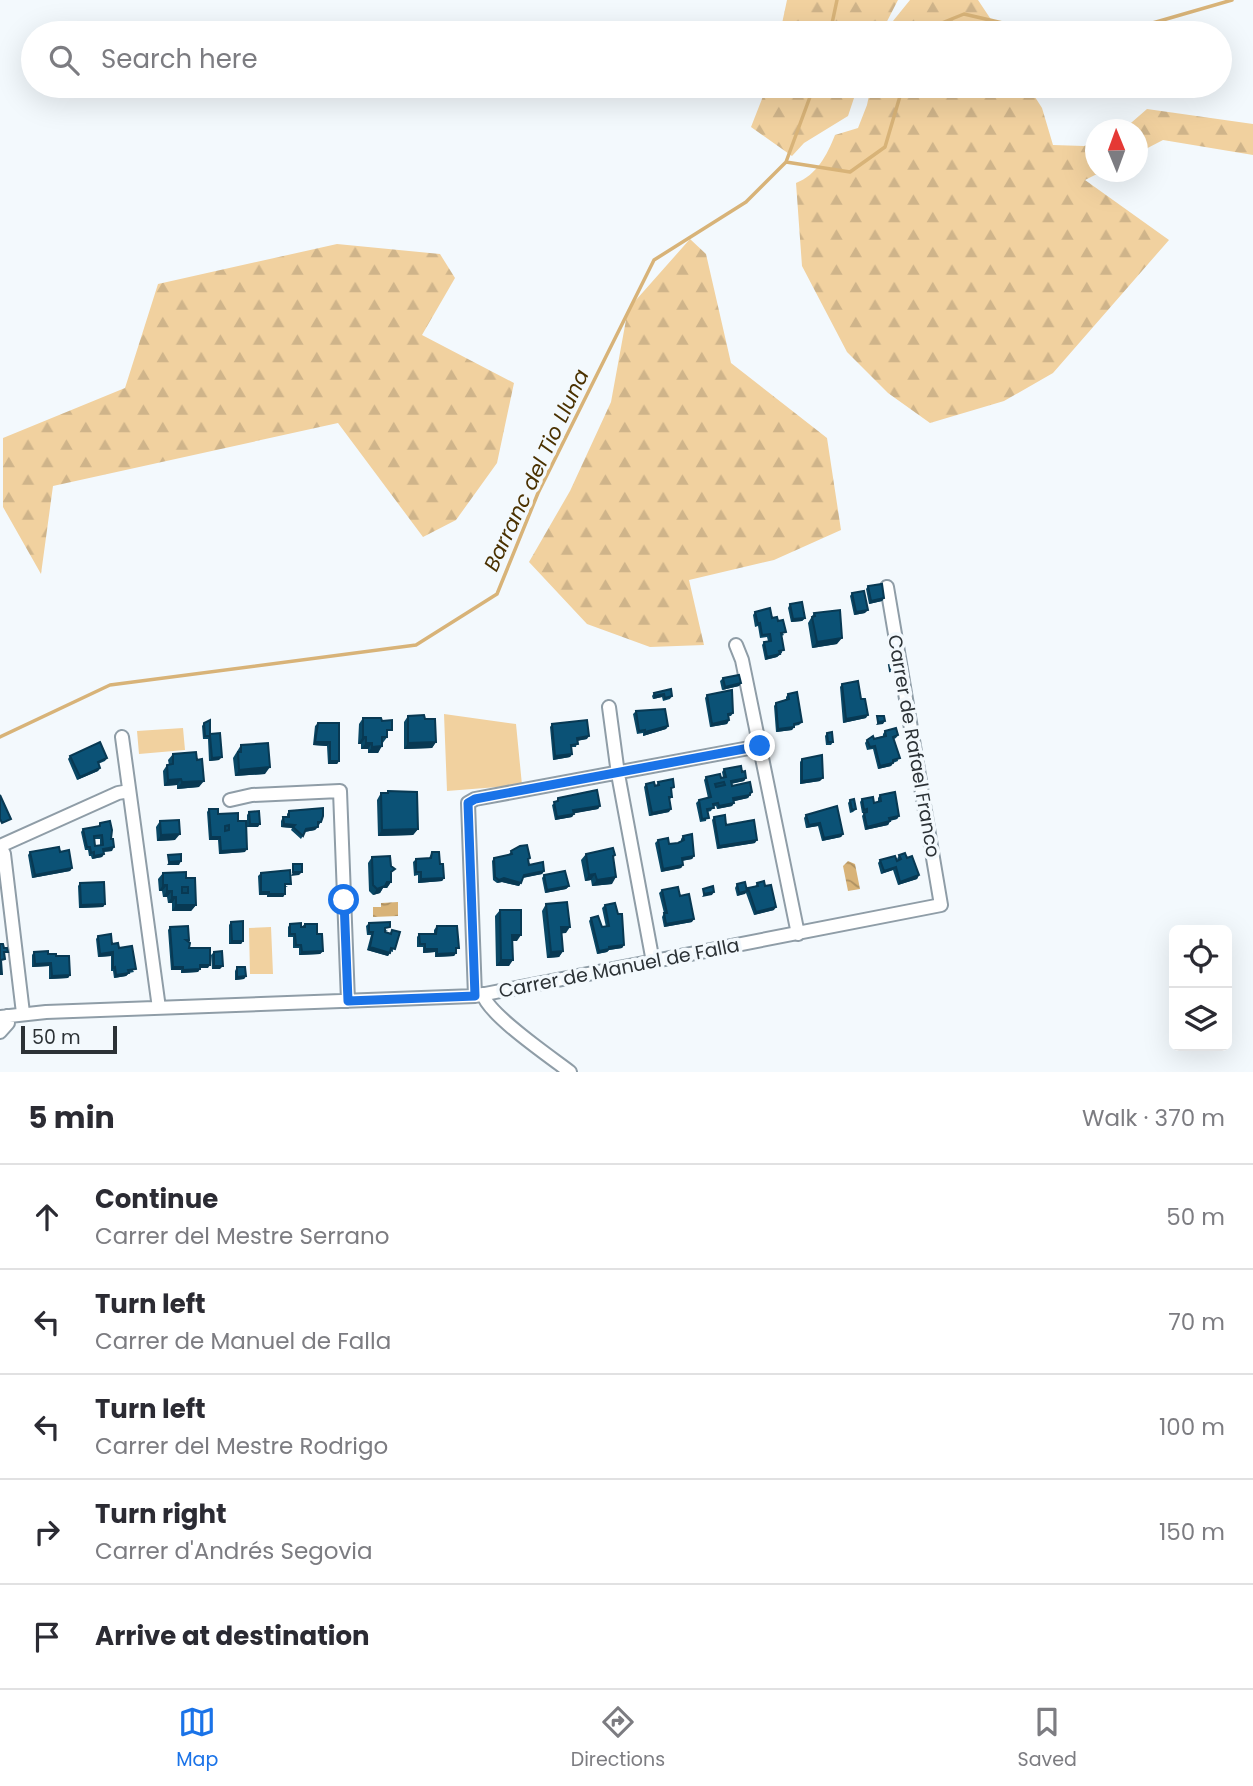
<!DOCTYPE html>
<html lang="en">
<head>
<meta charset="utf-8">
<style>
	:root { --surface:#fff; --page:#f7f7f7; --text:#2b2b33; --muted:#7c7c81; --line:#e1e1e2; --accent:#1a73e8 }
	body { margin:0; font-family:Poppins,sans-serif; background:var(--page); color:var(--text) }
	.controls { position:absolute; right:21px; bottom:21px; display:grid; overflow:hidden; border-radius:10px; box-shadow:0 7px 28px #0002 }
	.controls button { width:63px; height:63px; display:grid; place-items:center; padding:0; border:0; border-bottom:2px solid var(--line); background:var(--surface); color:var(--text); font:35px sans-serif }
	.compass { position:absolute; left:1085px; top:119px; width:63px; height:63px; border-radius:50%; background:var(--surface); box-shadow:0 7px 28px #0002; rotate:359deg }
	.scale { position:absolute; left:21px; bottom:18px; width:96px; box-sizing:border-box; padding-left:7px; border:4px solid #2c3236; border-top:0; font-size:19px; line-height:24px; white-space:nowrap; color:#2c3236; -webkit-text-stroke:5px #f3f9fd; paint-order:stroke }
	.stop { position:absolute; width:21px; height:21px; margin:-16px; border:5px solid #1a73e8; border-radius:50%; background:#fff }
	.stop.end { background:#1a73e8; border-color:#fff; box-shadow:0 2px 7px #0008 }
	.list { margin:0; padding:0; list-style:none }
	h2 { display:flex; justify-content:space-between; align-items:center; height:91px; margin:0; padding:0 28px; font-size:30px }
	h2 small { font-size:23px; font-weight:400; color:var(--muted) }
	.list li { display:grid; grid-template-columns:46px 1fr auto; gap:21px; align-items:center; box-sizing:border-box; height:105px; padding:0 28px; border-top:2px solid var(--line) }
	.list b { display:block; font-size:26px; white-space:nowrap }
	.list p { margin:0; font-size:23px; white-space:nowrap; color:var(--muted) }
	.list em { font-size:23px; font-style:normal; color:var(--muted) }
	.icon { flex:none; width:38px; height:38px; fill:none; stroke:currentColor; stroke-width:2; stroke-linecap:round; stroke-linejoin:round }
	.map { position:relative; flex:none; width:1253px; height:1072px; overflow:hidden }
	.search { position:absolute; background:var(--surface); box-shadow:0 7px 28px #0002; left:21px; right:21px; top:21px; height:77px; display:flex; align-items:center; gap:18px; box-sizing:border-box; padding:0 24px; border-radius:38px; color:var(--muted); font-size:26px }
	.sheet { height:616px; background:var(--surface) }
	nav { display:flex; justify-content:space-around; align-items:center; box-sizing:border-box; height:98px; border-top:2px solid var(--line); background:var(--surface); font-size:19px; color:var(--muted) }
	nav a { display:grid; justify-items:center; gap:4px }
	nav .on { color:var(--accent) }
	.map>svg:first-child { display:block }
</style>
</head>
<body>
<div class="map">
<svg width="1253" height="1072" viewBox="0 0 1253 1072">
	<defs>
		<pattern id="forest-firs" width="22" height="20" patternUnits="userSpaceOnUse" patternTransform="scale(1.75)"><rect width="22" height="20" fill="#f1d19f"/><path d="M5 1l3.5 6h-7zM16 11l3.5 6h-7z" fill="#cfb48a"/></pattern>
		<pattern id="water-waves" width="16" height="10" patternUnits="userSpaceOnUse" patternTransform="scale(1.75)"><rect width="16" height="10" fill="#d8b378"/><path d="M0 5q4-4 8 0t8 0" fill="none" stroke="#af9263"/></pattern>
	</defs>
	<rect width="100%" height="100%" fill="#f3f9fd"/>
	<path fill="#f1d19f" d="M 444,714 L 516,724 L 522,785 L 447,791 Z
		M 183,728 L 185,750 L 139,754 L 137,731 Z
		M 271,927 L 273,974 L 250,974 L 249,928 Z"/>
	<path fill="url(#forest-firs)" d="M 787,0 L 898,0 L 881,33 L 780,33 Z
		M 910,0 L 978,0 L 992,21 L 996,33 L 888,33 L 893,21 Z
		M 767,86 L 858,86 L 848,116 L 804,143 L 792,156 L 751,127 Z
		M 871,86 L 1028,86 L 1042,108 L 1053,145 L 1084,146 L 1095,142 L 1096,172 L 1101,172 L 1085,180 L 1169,240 L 1053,373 L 1004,401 L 930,423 L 888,393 L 847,352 L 802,266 L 796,183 C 817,175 827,155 835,135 L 858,128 L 867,105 Z
		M 1147,109 L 1253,124 L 1253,155 L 1163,140 L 1138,153 L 1138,130 L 1124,129 Z
		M 690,239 L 706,254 L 731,363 L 827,438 L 841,530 L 774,560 L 689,580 L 704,645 L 650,647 L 587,624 L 529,562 L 570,491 L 611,402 L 628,309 Z
		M 337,244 L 440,254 L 455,278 L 422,335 L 514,383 L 497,463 L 456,520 L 423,537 L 338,423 L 53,486 L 41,574 L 3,507 L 3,438 L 125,388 L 158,284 Z"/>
	<path fill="url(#water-waves)" d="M 848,861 L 855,864 L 860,889 L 848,891 L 843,866 Z
		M 398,902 L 398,916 L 373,917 L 373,907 L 381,907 L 381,903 Z"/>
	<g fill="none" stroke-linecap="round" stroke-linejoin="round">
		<path stroke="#d8b378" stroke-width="3.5" d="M 830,33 L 837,0
			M 917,33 L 964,14 L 1045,33
			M 1118,33 L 1232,0
			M 786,162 L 850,172 L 885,147 L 903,86
			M 0,737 L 110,685 L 416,645 L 497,594 L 538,493 L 654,260 L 746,202 L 786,162 L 814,86"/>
		<defs>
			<path id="street" d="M 736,645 L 742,660 L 798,934
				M 609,707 L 618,774 L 653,962
				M 122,737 L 159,1008
				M 230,800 L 252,795 L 340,791 L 348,1001
				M 0,846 L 4,854 L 23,1013
				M 0,846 L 118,793 L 129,791
				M 483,994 C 487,1014 552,1058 570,1072
				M 475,996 L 468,803 L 475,799 L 760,746
				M 0,1017 L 46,1012 L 475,996 L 941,905 L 887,587
				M 0,1032 L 8,1023 L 7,1016"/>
		</defs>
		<use href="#street" stroke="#8f9da7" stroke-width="16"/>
		<use href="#street" stroke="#fff" stroke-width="12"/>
	</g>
	<path fill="#094765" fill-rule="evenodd" d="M 868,586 L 884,598 L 882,601 L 869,604 L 866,589 Z
		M 852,593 L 865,613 L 854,615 L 850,596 Z
		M 790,604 L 805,618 L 802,621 L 791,622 L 788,608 Z
		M 755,612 L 772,618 L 784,635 L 781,636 L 782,653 L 780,654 L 777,657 L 765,660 L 762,645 L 764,642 L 768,641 L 767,637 L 760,638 L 758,626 L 755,627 L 753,615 Z
		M 814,613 L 837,644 L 812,648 L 808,623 Z
		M 723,678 L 741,683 L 739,686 L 722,690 L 720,681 Z
		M 842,684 L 866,718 L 843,723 L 840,687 Z
		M 654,693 L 672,696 L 670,699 L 663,701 L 662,697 L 653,699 L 652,696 Z
		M 788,694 L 802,722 L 799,725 L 794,726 L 792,730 L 776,732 L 774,706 L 776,703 L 786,700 L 786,697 Z
		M 707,695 L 733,713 L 731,716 L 729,716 L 729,720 L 727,724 L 710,727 L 705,698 Z
		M 636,711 L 668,726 L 666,729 L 643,736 L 643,733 L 637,734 L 633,714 Z
		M 408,716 L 425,719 L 436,742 L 432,748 L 404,749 L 404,722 Z
		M 363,718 L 382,721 L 388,736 L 382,744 L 378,753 L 368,753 L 368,749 L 361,749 L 361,744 L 358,744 L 359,724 Z
		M 204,723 L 210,734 L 219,760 L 209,761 L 208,739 L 203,739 L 202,726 Z
		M 318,723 L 339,761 L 337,764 L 328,764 L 327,746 L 313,745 L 315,726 Z
		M 552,724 L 587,739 L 577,741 L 576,747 L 571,747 L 572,754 L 570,757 L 553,760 L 550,727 Z
		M 885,731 L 898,735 L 896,738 L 894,739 L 898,761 L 893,763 L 891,766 L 878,769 L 873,749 L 867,750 L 865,743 L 867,740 L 883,736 L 883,734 Z
		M 827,733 L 833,742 L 831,745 L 826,745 L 825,736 Z
		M 241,745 L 265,774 L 235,776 L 233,758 Z
		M 173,754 L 199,787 L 177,789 L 177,785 L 164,786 L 163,771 L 167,765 L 169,765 L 168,760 Z
		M 70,756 L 107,758 L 105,761 L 98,764 L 100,768 L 98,771 L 77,780 L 68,759 Z
		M 802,759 L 820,781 L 800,784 L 800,762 Z
		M 724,769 L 742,772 L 746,778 L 744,781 L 731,784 L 732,786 L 752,792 L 748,798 L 734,801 L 732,806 L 717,809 L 716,806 L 713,807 L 711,811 L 707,812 L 706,821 L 700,822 L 696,803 L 699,800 L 708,798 L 704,780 L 706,777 L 723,777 L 722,772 Z
		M 658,782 L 672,790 L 671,790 L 672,797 L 669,800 L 669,812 L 649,816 L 644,787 L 646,784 L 656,786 Z
		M 388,791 L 418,829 L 413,835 L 378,836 L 377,800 L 381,793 L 387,793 Z
		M 880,795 L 899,816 L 897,819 L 890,821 L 888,825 L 865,830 L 862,816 L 864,813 L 862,813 L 860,802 L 862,799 L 874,803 L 878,802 L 878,798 Z
		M 558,798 L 600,806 L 598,809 L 574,813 L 572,817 L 555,820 L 552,805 L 556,802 Z
		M 850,800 L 856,809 L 853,812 L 850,813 L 848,803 Z
		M 209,809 L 218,814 L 238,821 L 245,852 L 219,854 L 218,840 L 209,840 L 207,812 Z
		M 289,811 L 321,822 L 319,825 L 318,825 L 315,830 L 305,832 L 301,839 L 291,830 L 292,828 L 281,827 L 281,821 L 283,817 L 287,817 L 287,814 Z
		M 249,812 L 258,827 L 247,827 L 247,815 Z
		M 806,815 L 843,834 L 841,837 L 822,841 L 818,826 L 806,828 L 804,818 Z
		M 714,817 L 726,825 L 755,843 L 717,849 L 712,820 Z
		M 160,821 L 175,840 L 157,841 L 156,827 Z
		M 100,823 L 111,839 L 112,851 L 103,852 L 104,854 L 102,857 L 92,859 L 91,856 L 89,856 L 88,850 L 85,850 L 81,832 L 83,829 L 98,827 ZM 94,839 L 100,839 L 100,845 L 95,846 Z
		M 683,836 L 694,856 L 692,859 L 682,861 L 683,865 L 681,868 L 661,872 L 655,843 L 658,840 L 669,844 L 678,843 L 681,841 L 681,839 Z
		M 511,851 L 528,861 L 529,865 L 544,871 L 542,874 L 523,878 L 519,886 L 502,882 L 497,883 L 493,880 L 492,861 L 494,858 L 509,855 Z
		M 30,852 L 60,852 L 72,868 L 70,871 L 32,878 L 28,855 Z
		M 432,852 L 440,864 L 444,878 L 442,881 L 418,883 L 418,875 L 414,876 L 413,862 L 416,859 L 429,858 Z
		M 586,854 L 613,857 L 612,884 L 592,886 L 591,880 L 585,881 L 581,860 Z
		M 899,855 L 907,858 L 919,875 L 917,879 L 898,885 L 893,870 L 881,874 L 878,863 L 880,860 L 897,861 L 898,861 L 897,859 Z
		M 372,857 L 391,875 L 391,882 L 387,888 L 383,888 L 380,893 L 373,895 L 369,891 L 368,863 Z
		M 163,873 L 186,878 L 196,905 L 191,911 L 172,911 L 172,903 L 168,903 L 167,897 L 163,897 L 162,891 L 159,891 L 158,879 Z
		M 261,873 L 288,887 L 285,887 L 285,894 L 283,897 L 267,897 L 267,895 L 259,895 L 258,876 Z
		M 544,875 L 569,886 L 566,889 L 545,893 L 542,878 Z
		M 80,883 L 105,904 L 103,907 L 79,908 L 78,886 Z
		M 757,883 L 774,910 L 754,915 L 746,893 L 737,896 L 735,888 L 737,884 L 747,889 L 755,887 Z
		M 662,890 L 680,896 L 692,922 L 664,927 L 662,917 L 664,913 L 659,893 Z
		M 546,904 L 566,933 L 561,933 L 563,951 L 559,957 L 547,958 L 542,911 Z
		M 605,905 L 624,945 L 622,948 L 609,950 L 607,952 L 597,954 L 589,921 L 591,918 L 602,927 L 606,927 L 602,908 Z
		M 500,910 L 517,941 L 512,941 L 509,966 L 496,966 L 495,916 Z
		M 231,922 L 243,941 L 241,944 L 229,944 L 229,925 Z
		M 369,923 L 388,931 L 385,931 L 385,932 L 390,933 L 392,930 L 393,952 L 390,951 L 388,956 L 367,950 L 371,935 L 367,935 L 366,926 Z
		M 290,924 L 301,927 L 305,924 L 317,934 L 323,951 L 320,954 L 299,955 L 299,948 L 293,948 L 293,937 L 288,937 L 288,927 Z
		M 437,926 L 457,951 L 454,956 L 435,957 L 435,952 L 423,953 L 423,947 L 417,947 L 417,937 L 419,934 L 434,934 L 434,930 Z
		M 170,927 L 189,940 L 188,942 L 189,948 L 208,968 L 200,968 L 198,972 L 181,973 L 181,970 L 171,970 L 168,930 Z
		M 98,936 L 119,948 L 134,972 L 129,973 L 126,976 L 114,978 L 113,971 L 111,971 L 111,956 L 98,957 L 96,939 Z
		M 34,952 L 56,956 L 70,975 L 68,978 L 49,979 L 49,966 L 32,967 L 32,955 Z
		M 214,952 L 220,969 L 212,969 L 211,955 Z
		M 237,967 L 246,976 L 244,979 L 235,980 L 235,971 Z"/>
	<path fill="#083953" d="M 884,598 L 882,601 L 869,604 L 871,601 Z
		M 868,610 L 865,613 L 854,615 L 856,612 Z
		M 805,618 L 802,621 L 791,622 L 793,619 Z
		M 842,638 L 837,644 L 812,648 L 817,642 Z
		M 780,654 L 777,657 L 765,660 L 767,657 Z
		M 741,683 L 739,686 L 722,690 L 725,687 Z
		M 664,694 L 662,697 L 653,699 L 655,696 Z
		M 868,715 L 866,718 L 843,723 L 846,719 Z
		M 729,720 L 727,724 L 710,727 L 712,724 Z
		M 885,721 L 883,724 L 876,725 L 878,722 Z
		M 668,726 L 666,729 L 643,736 L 645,732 Z
		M 794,727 L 792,730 L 776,732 L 778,729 Z
		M 589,736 L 587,739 L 575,741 L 577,738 Z
		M 363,737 L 366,737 L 361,744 L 358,744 Z
		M 315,742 L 330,742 L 327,746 L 313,745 Z
		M 436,742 L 432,748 L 404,749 L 408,743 Z
		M 366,743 L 372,743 L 368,749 L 361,749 Z
		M 382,746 L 378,753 L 368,753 L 372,747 Z
		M 572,754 L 570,757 L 553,760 L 555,756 Z
		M 222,757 L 219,760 L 209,761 L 212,758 Z
		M 330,761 L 339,761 L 337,764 L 328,764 Z
		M 893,763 L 891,766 L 878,769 L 880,766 Z
		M 270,767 L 265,774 L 235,776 L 239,770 Z
		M 100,768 L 98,771 L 77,780 L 80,777 Z
		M 746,778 L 744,781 L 729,784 L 731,781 Z
		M 823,778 L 820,781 L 800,784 L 802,781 Z
		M 181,779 L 177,785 L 164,786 L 168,780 Z
		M 204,781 L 199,787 L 177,789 L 182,782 Z
		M 752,792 L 748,798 L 731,802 L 733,798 Z
		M 734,803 L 732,806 L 717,809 L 719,806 Z
		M 600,806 L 598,809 L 571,814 L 573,810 Z
		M 671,809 L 669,812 L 649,816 L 652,813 Z
		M 574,814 L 572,817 L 555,820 L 557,817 Z
		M 899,816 L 897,819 L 887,821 L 889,818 Z
		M 890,821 L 888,825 L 865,830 L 867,827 Z
		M 820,823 L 818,826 L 806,828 L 809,825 Z
		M 250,824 L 260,824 L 258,827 L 247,827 Z
		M 284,824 L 295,825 L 293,828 L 281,827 Z
		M 318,827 L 315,830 L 304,832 L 306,829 Z
		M 418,829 L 413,835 L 378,836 L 382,830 Z
		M 180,834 L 175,840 L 157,841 L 161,835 Z
		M 843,834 L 841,837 L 822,841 L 824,838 Z
		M 211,837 L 220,837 L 218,840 L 209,840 Z
		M 757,840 L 755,843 L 717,849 L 719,846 Z
		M 114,847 L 112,851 L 101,852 L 103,849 Z
		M 247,849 L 245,852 L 219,854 L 221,851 Z
		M 104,854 L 102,857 L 92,859 L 94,856 Z
		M 694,856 L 692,859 L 680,861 L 682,858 Z
		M 181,861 L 179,865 L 167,865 L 169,862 Z
		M 683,865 L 681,868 L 661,872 L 663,869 Z
		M 896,867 L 893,870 L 881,874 L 884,871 Z
		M 72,868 L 70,871 L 32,878 L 35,875 Z
		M 544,871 L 542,874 L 521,878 L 524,875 Z
		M 293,872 L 302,872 L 299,875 L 291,876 Z
		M 595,874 L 591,880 L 585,881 L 589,875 Z
		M 919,875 L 917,879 L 898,885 L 900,882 Z
		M 616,877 L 612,884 L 592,886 L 597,880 Z
		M 444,878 L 442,881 L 418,883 L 421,879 Z
		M 504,878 L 521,883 L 519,886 L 502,882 L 497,883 L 499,880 Z
		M 387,882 L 391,882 L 387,888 L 383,888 L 380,893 L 373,895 L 377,889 Z
		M 163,885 L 167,885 L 162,891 L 159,891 Z
		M 569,886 L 566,889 L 545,893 L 547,890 Z
		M 167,891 L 172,891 L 167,897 L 163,897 Z
		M 747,891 L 745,894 L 737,896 L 739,893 Z
		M 261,892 L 269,892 L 267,895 L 259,895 Z
		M 714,892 L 712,895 L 702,897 L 704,894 Z
		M 269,894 L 285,894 L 283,897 L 267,897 Z
		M 172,897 L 176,897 L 172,903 L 168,903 Z
		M 105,904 L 103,907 L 79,908 L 81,905 Z
		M 176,905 L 196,905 L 191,911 L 172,911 Z
		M 776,907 L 774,910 L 754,915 L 756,912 Z
		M 694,919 L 692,922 L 664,927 L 666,924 Z
		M 561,927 L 570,927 L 566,933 L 556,934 Z
		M 512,935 L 521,935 L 517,941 L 508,941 Z
		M 232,941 L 243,941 L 241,944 L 229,944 Z
		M 624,945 L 622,948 L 609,950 L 607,952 L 597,954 L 599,951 L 609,947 Z
		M 370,947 L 390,953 L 388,956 L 367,950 Z
		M 425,949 L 437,949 L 435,952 L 423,953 Z
		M 323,951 L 320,954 L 299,955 L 302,952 Z
		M 563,951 L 559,957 L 547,958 L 551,952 Z
		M 113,952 L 111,956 L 98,957 L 100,954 Z
		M 456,953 L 454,956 L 435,957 L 437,954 Z
		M 501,960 L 513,960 L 509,966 L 496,966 Z
		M 51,963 L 49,966 L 32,967 L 35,964 Z
		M 200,965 L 210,965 L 208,968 L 198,968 Z
		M 214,966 L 223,966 L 220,969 L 212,969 Z
		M 173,967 L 183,967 L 181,970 L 171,970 Z
		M 200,969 L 198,972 L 181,973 L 183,970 Z
		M 129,973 L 126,976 L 114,978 L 116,975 Z
		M 70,975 L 68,978 L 49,979 L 52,976 Z
		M 246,976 L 244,979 L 235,980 L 237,977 Z"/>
	<path fill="#0b5276" stroke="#083953" stroke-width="2" fill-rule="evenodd" d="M 882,584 L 884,598 L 871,601 L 868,586 Z
		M 864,591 L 868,610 L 856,612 L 852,593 Z
		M 802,602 L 805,618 L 793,619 L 790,604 Z
		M 770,608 L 772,618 L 777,617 L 778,621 L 783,620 L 786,632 L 781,633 L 784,650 L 779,651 L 780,654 L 767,657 L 764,642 L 771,641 L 770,634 L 762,635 L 760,623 L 758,624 L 755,612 Z
		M 840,610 L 842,638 L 817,642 L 812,617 L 815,616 L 814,613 Z
		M 896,664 L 897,670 L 890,671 L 889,665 Z
		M 739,675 L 741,683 L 725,687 L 723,678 Z
		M 858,681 L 861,699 L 865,699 L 868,715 L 846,719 L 842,684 Z
		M 671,689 L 672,696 L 665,698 L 664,694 L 655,696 L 654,693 Z
		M 732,690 L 733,713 L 728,714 L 729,720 L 712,724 L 707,695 Z
		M 797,692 L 802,722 L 794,724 L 794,727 L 778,729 L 776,703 L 789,699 L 788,694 Z
		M 665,709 L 668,726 L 645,732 L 645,730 L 639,731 L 636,711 Z
		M 424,715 L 425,719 L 435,719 L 436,742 L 408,743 L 408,716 Z
		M 877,716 L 884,716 L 885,721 L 878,722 Z
		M 363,718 L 381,718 L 382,721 L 392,720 L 392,730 L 387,730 L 387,737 L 382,737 L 382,746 L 372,747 L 372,743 L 366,743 L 366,737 L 363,737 Z
		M 210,720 L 210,734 L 220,733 L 222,757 L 212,758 L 210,736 L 205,736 L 204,723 Z
		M 587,720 L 589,736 L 577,738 L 578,744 L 571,745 L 572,754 L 555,756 L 552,724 Z
		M 318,723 L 339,723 L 339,761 L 330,761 L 330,742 L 315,742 Z
		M 896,728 L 898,735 L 893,737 L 900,758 L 893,760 L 893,763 L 880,766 L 875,746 L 870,747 L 867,740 L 873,736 L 874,739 L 886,736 L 885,731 Z
		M 832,732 L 833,742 L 828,742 L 827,733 Z
		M 100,742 L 107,758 L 98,762 L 100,768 L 80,777 L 70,756 Z
		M 268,743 L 270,767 L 239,770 L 238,752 L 241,752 L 241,745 Z
		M 196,752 L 197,760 L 202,759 L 204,781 L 182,782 L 181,779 L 168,780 L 167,765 L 173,764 L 173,754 Z
		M 822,755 L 823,778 L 802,781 L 802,759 Z
		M 741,766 L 742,772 L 745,771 L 746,778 L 731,781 L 732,786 L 750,782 L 752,792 L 750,793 L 750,795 L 733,798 L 734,803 L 719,806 L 718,803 L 713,804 L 714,808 L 707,809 L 709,818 L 702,819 L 699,800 L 711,797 L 706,777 L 720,774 L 721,778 L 726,777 L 724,769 ZM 724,782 L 725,785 L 716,787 L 715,784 Z
		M 673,779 L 674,787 L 671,788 L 672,797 L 669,797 L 671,809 L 652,813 L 646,784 L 654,782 L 655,786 L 659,785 L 658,782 Z
		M 597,790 L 600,806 L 573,810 L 574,814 L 557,817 L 554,802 L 558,801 L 558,798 Z
		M 388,791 L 417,792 L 418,829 L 382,830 L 381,793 L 388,793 Z
		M 895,792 L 899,816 L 889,818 L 890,821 L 867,827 L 864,813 L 867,812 L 867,809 L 864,810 L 862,799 L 873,797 L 874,803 L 881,801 L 880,795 Z
		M 0,795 L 11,819 L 2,823 L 0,819 Z
		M 854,799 L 856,809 L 852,810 L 850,800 Z
		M 837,806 L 843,834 L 824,838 L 820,823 L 809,825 L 806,815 Z
		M 323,808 L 323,816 L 321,822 L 318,822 L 318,827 L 306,829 L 303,836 L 293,827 L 295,825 L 284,824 L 283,817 L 289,817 L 289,811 Z
		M 209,809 L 218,809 L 218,814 L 238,813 L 238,821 L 246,821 L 247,849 L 221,851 L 220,837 L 211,837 ZM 229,825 L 229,830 L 225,831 L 225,826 Z
		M 259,811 L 260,824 L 250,824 L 249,812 Z
		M 725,815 L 726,825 L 754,820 L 757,840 L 719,846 L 714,817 Z
		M 179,820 L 180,834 L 161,835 L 160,821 Z
		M 110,821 L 112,830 L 111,839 L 113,839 L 114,847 L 103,849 L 104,854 L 94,856 L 94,852 L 91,853 L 90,847 L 87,847 L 83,829 L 100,826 L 100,823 ZM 102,835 L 103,845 L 95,846 L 94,836 Z
		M 692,834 L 694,856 L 682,858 L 683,865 L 663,869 L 658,840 L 668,838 L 669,844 L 678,843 L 684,840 L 683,836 Z
		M 527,845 L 530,858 L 528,859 L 529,865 L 543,862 L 544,871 L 524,875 L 521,883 L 504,878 L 499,880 L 495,877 L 494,858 L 512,854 L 511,851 L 520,846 Z
		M 59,847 L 60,852 L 69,850 L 72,868 L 35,875 L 30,852 Z
		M 613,848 L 615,855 L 613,856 L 616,877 L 597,880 L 595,874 L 589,875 L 586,854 Z
		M 432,852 L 439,852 L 440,864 L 443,864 L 444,878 L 421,879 L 421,872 L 416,872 L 416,859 L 431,858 Z
		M 905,853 L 907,858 L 912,856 L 919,875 L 900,882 L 896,867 L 884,871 L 880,860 L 895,856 L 897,861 L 901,859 L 899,855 Z
		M 181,854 L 181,861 L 169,862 L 168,855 Z
		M 390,856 L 391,866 L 395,869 L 391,872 L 391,882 L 387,882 L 385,886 L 377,889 L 373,885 L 372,857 Z
		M 293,864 L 302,864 L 302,872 L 293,872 Z
		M 290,870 L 291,884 L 285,884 L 285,894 L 269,894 L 269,892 L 261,892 L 261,873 Z
		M 565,871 L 569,886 L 547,890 L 544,875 Z
		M 186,872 L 186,878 L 195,878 L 196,905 L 176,905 L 176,897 L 172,897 L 172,891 L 167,891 L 167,885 L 163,885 L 163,873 ZM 182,887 L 188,887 L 188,893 L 182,893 Z
		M 764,881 L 765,886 L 771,885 L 776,907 L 756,912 L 748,888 L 758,886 L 757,883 Z
		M 104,882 L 105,904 L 81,905 L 80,883 Z
		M 745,882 L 747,891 L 739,893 L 737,884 Z
		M 713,886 L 714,892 L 704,894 L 703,889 Z
		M 678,887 L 680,896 L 689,894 L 694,919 L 666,924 L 664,913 L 667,913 L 662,890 Z
		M 567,902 L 570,927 L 561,927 L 563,951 L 551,952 L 546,904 Z
		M 615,903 L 618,914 L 622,914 L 624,945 L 609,947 L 609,949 L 599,951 L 591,918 L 598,916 L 602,927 L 609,926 L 605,905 Z
		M 500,910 L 521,910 L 521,935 L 512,935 L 513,960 L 501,960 Z
		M 243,921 L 243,941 L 232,941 L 231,922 Z
		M 390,922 L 390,927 L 385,928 L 385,932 L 391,934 L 392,930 L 400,932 L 395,949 L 391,948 L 390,953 L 370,947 L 373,932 L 369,932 L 369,923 Z
		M 301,923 L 301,927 L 305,927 L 305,924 L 317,924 L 317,934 L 322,934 L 323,951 L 302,952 L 301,945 L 296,945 L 295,934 L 290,934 L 290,924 Z
		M 188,926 L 189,940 L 186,940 L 190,943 L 189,948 L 210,948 L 210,965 L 200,965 L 200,969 L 183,970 L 183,967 L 173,967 L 170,927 Z
		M 437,926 L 457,926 L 459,948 L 456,948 L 456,953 L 437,954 L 437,949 L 425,949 L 425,944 L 420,944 L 419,934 L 436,934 Z
		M 111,934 L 112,944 L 118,943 L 119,948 L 132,946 L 136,969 L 128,970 L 129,973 L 116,975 L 115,967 L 113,968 L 113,952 L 100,954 L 98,936 Z
		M 0,944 L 3,944 L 4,948 L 7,948 L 8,952 L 4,952 L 5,959 L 1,960 L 2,974 L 0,974 Z
		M 48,951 L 48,954 L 56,954 L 56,956 L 69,956 L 70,975 L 52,976 L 51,963 L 35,964 L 34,952 Z
		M 222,951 L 223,966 L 214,966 L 214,952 Z
		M 237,967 L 245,967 L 246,976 L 237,977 Z"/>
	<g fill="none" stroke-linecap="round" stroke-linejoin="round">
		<path stroke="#1a73e8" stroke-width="9" d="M 344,900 L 348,1001 L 475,996 L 468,803 L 475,799 L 760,746"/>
	</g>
	<g text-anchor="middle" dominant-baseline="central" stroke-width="7" stroke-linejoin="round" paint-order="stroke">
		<g font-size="19" fill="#2c3236" stroke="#f3f9fd">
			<text transform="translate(914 746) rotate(80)">Carrer de Rafael Franco</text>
			<text transform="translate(619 968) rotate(-11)">Carrer de Manuel de Falla</text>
		</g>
		<g font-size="21" font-style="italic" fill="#4a3100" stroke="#f3f9fd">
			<text transform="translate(536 470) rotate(-65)">Barranc del Tio Lluna</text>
		</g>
	</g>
</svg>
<div class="controls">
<button><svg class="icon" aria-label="locate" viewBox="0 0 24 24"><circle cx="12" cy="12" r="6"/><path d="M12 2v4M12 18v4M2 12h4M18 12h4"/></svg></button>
<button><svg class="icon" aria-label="layers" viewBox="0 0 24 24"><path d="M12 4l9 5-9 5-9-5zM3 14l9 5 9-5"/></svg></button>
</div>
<svg class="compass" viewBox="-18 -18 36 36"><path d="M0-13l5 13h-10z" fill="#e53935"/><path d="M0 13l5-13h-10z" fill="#7c7c81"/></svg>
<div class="scale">50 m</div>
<div class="stop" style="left:344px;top:900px"></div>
<div class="stop end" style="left:760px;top:746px"></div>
<div class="search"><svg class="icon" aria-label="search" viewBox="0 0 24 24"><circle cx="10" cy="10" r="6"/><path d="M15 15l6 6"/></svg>Search here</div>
</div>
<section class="sheet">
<h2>5 min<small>Walk · 370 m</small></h2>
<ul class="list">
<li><svg class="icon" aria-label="ahead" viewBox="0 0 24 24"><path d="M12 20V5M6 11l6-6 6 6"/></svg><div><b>Continue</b><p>Carrer del Mestre Serrano</p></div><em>50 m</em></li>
<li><svg class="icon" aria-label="left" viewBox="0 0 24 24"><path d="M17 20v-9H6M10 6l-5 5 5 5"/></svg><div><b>Turn left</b><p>Carrer de Manuel de Falla</p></div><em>70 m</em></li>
<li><svg class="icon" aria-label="left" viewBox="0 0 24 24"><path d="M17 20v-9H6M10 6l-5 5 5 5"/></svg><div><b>Turn left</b><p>Carrer del Mestre Rodrigo</p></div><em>100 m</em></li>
<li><svg class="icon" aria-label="right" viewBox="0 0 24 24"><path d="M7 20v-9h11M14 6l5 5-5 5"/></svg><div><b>Turn right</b><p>Carrer d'Andrés Segovia</p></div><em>150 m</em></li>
<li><svg class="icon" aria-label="arrive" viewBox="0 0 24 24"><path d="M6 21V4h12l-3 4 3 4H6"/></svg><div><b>Arrive at destination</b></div></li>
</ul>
</section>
<nav>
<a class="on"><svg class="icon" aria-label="map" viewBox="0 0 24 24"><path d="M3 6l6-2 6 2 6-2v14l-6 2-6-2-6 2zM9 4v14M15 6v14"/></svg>Map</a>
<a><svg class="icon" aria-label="directions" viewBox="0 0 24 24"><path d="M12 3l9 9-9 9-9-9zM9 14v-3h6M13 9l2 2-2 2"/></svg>Directions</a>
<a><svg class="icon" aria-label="saved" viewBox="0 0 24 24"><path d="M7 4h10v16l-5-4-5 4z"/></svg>Saved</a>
</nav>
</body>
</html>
